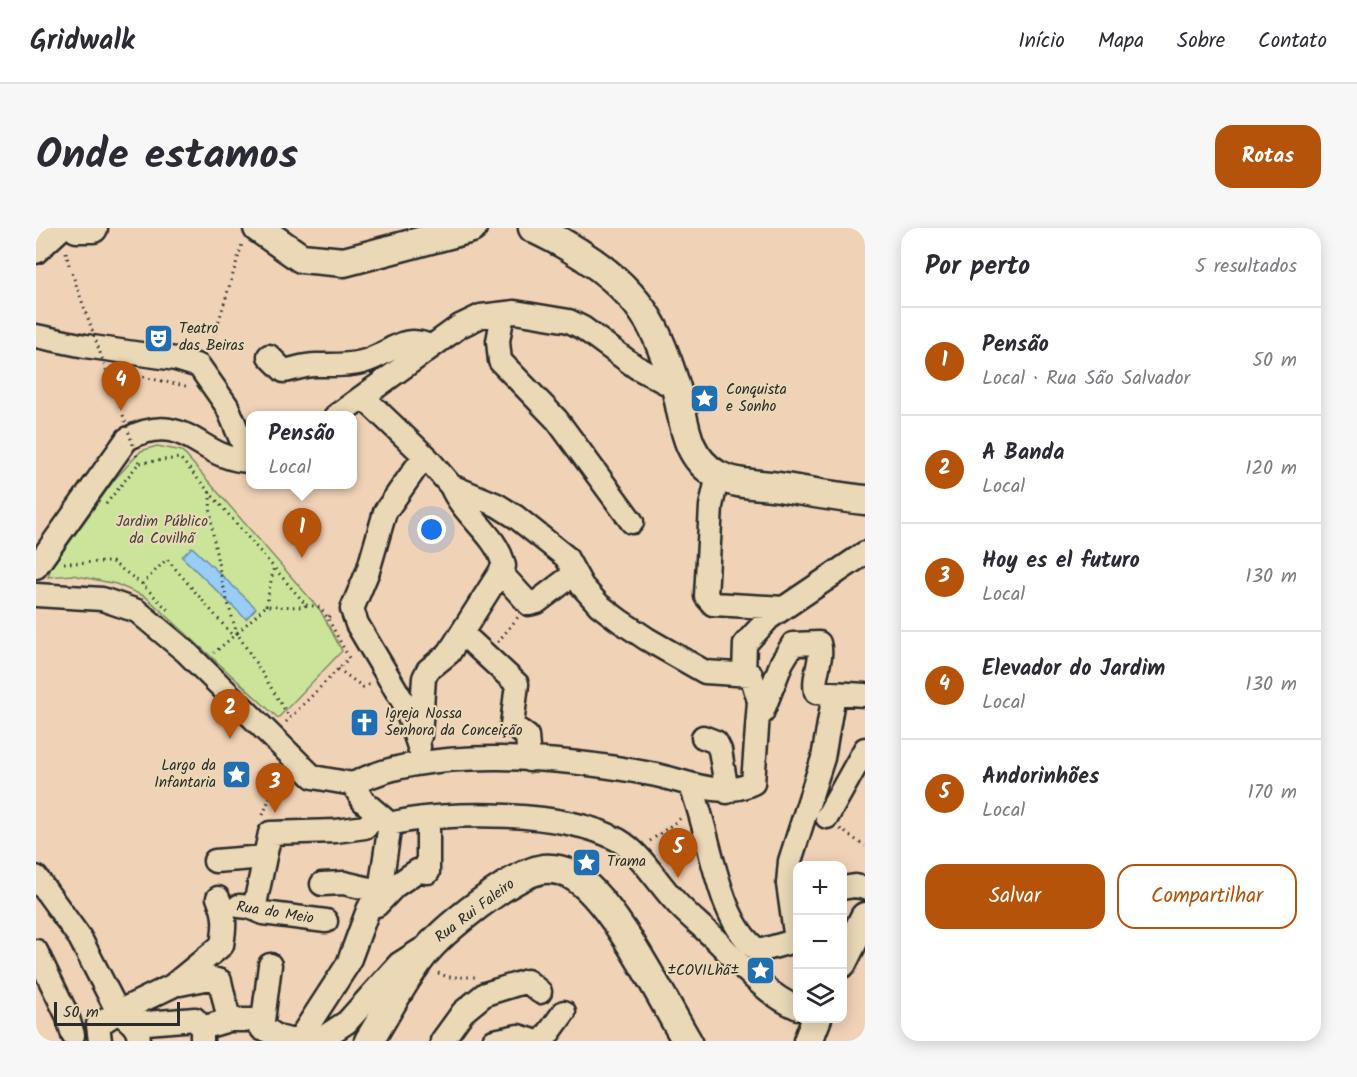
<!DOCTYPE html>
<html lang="pt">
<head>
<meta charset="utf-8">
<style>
	:root { --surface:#fff; --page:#f7f7f7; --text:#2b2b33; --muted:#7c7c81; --line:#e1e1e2; --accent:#b45309 }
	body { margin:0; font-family:Kalam,sans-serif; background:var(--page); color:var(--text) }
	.controls { position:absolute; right:18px; bottom:18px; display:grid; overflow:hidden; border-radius:12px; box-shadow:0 3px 15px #0003 }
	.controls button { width:54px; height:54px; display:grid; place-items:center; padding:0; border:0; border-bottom:2px solid var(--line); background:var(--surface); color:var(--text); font:30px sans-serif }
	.scale { position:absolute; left:18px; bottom:15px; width:126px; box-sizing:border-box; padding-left:6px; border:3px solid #2b2b2b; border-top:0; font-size:16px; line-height:21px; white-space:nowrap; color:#2b2b2b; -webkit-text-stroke:4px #ead8b6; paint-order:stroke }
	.you { position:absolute; left:396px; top:302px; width:21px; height:21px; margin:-15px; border:4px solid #fff; border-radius:50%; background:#1a73e8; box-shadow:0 0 0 9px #1a73e833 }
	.badge { display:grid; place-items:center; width:39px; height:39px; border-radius:50%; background:var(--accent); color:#fff; font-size:20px; font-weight:700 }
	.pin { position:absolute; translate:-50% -50px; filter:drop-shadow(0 2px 3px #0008) }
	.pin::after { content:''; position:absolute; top:32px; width:21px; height:18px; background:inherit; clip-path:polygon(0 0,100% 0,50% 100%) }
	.popup { position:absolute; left:210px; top:183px; width:111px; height:78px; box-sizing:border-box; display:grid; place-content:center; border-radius:12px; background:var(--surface); filter:drop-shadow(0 2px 4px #0005); font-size:20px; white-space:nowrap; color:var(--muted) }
	.popup b { font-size:22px; color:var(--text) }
	.popup::after { content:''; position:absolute; left:50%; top:100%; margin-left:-12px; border:12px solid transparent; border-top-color:var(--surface) }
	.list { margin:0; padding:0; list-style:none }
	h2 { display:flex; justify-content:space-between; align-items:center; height:78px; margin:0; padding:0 24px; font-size:26px }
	h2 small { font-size:20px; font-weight:400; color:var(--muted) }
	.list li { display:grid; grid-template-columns:39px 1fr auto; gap:18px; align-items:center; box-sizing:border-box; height:108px; padding:0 24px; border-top:2px solid var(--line) }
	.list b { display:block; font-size:22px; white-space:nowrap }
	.list p { margin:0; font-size:20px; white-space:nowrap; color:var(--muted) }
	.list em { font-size:20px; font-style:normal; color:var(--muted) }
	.actions { display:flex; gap:12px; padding:18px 24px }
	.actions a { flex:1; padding:14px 0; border:2px solid var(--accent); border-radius:18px; text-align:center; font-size:21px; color:var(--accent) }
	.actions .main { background:var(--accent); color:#fff }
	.icon { flex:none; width:33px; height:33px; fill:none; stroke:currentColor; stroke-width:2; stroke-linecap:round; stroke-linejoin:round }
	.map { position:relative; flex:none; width:829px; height:813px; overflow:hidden; border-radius:18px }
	header { display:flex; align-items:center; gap:36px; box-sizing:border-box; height:84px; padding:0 30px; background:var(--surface); border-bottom:2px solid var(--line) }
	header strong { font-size:28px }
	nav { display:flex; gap:33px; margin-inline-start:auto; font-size:21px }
	.intro { display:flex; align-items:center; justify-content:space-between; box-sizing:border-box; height:144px; padding:0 36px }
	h1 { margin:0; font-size:42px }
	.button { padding:15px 27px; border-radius:18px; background:var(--accent); color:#fff; font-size:21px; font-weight:700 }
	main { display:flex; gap:36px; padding:0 36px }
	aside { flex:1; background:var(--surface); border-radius:18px; box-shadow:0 3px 15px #0003 }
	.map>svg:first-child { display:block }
</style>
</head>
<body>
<header>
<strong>Gridwalk</strong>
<nav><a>Início</a><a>Mapa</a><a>Sobre</a><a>Contato</a></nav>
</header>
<div class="intro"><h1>Onde estamos</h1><a class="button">Rotas</a></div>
<main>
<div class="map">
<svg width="829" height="813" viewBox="0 0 829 813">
	<rect width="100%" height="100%" fill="#f0d2b7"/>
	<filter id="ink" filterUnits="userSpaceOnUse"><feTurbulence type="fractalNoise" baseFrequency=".0167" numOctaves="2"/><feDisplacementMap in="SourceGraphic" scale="12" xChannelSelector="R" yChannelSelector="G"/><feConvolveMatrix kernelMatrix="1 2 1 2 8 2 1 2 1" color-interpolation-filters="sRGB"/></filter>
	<g filter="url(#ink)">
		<path fill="#cce49a" stroke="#7c8862" stroke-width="1.5" d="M 121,218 L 146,223 L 284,382 L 306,423 L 242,490 L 110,369 L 80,356 L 37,347 L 12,349 L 15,340 L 79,251 L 105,223 Z"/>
		<path fill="#99ccf6" stroke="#6d8ca5" stroke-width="1.5" d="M 156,319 L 220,380 L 210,391 L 146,329 Z"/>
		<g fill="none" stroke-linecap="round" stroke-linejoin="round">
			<defs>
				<path id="minor" d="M 0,24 L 26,0
					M 467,86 L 462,113 L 464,133 L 521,192 L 596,294
					M 0,108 L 49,118 L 140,131 L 163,138 L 191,178 L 214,233
					M 233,128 L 248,143 C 258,141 269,137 280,137 C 296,137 311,138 326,134 C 354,127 367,104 395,119
					M 300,188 L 424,98 L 445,88 L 479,84 L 533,93 L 547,100 L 600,139 L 640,160
					M 682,247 L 675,278 L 670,368 L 677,376 L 748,380
					M 0,339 L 91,211 C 151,180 163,233 215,233
					M 464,344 L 493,376 L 501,374 L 538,346
					M 0,367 L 66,371 L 101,383 L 149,423 L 277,549 L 317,556
					M 426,405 L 481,456 L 476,497 L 491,508 L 493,532
					M 708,446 L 709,416 L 733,390 L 829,325
					M 726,485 L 746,434 L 757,416 L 783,415 C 788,431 776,448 780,464 L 829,467
					M 384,508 L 388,450 L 392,442 L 413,425 L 468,338 C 461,306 428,289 415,258
					M 667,509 L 680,514 L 684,522 L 691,564
					M 383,519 L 369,477 L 321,396 L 316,381 L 332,343 L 349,284 L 389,227
					M 317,556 C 394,516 531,530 615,546 C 649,552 683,572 717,555 L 723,473 L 715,447 L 669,444 L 611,411 L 584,393 L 563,377 L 546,358 L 530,329 L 480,289 L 461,277 L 415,258 L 392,231 L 327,169
					M 317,556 L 327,573 L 354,596 C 410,582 532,583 582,612 C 606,626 620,653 638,672 C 651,687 667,699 681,713 C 705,737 730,767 762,780
					M 654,556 C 675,604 680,694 723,723 L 762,712
					M 791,589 L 829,521
					M 179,633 L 229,629
					M 0,649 L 44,710 L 82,784 L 136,758 L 186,717 C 189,699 190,686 182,670
					M 286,656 L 308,655 L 342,663
					M 806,660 L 819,658 L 829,660
					M 341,677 L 359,658 L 381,643 L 392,644 L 392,590
					M 203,678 L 213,679 L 227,685 L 290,693
					M 218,681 L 234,605 L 300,603 L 329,599 L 343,587
					M 760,712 L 752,656 L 754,633 L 787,530 L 798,466
					M 0,723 L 31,787 L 37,807
					M 144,756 L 174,750 L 184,753 L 193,792
					M 99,796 L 159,791 L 166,800
					M 226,801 L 234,737
					M 64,813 L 62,797 L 82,784 C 93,793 103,798 103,813
					M 166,813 L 166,800 L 193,792 L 216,792 L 242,809 L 257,813
					M 262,813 L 312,736 L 332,682 L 345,656 L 354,596
					M 282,813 L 311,794 L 363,736 L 385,722
					M 406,813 L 427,784 L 449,766 L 491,753 L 504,764
					M 458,813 L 482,808 L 498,813
					M 507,813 L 528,784"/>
				<path id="major" d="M 41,0 L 57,0
					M 222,0 L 265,30 L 308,34 L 436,0
					M 497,0 C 546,23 598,56 621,108 C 628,124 635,143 640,160 C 649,192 647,227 681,247 C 700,257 723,256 743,259 C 772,264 800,269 829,272
					M 806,735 L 829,689
					M 333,813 C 351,784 366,754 386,728 C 406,702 476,646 507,641 C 516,640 526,642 534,646 C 575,667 626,771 651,813
					M 772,813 L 781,790"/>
			</defs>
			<use href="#minor" stroke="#2b2b2b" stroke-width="27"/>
			<use href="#major" stroke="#2b2b2b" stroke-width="33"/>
			<path stroke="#2b2b2b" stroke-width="3" stroke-dasharray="1.5 4.5" stroke-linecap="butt" d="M 30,24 L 33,37
				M 174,122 L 207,13
				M 73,150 L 84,179
				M 78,164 L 97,147 L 154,159
				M 174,264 C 174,311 187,361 201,405 L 178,425
				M 70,276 L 103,235 L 144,230 L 270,377 L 268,379 L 230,378 L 201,405 L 254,490
				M 28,335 L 76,334 L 106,356 L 132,382
				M 106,356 L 131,331 L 197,408
				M 270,377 L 284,379 L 291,389
				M 230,378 L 238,338
				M 462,414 L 482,389
				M 302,441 L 327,459 L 335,456
				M 250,494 L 313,430 L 291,389 L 298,387
				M 227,587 L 244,543
				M 804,601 L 829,618
				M 614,613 L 645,590
				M 402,745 L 412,749 L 439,749"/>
			<use href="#minor" stroke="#ead8b6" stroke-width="22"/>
			<use href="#major" stroke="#ead8b6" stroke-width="28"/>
			<path stroke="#2b2b2b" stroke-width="3" stroke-dasharray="1.5 4.5" stroke-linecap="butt" d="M 36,45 L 73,150
				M 87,187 L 103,235"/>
		</g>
	</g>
	<defs>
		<symbol id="theatre-square" viewBox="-11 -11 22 22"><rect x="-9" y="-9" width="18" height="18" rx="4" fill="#1f6fb2" stroke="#ead8b6"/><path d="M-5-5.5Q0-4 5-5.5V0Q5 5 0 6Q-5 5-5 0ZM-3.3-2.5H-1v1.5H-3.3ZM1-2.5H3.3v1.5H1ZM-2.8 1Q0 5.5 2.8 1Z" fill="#fff"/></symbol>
		<symbol id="sight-square" viewBox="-11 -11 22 22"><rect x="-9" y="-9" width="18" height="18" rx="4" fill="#1f6fb2" stroke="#ead8b6"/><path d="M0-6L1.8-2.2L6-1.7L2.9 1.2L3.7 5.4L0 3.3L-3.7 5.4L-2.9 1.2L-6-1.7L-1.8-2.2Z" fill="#fff"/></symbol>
		<symbol id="church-square" viewBox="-11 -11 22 22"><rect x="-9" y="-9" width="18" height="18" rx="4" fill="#1f6fb2" stroke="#ead8b6"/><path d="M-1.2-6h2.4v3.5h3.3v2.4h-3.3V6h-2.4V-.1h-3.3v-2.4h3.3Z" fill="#fff"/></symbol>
	</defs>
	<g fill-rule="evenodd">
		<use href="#theatre-square" x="106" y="94" width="33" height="33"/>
		<use href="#sight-square" x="652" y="154" width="33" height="33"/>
		<use href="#church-square" x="312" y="478" width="33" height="33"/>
		<use href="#sight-square" x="184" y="530" width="33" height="33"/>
		<use href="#sight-square" x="534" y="618" width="33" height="33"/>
		<use href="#sight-square" x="708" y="726" width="33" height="33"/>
	</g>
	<g text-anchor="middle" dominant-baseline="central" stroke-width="4.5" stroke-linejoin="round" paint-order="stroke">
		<g font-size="15" fill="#2b2b2b" stroke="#ead8b6" text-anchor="start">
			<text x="143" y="101">Teatro<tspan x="143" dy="17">das Beiras</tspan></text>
			<text x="690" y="162">Conquista<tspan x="690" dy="17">e Sonho</tspan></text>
			<text x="349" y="486">Igreja Nossa<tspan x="349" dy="17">Senhora da Conceição</tspan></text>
			<text x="180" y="538" text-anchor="end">Largo da<tspan x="180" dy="17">Infantaria</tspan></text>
			<text x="571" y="634">Trama</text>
			<text x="703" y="743" text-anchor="end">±COVILhã±</text>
		</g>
		<g font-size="15" fill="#43473c" stroke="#ead8b6">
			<text x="126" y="294">Jardim Público<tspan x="126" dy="17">da Covilhã</tspan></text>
		</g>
		<g font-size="15" fill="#2b2b2b" stroke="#ead8b6">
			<text transform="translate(439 683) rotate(-37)">Rua Rui Faleiro</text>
			<text transform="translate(239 685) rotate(9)">Rua do Meio</text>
		</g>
	</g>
</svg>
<div class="controls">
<button>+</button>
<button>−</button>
<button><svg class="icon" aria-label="layers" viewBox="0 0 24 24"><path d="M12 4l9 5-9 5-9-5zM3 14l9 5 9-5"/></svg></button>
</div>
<div class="scale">50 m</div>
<div class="you"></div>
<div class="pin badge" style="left:266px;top:330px">1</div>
<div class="popup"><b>Pensão</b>Local</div>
<div class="pin badge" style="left:194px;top:511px">2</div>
<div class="pin badge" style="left:239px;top:585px">3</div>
<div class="pin badge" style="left:85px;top:183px">4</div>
<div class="pin badge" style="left:642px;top:650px">5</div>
</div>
<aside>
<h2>Por perto<small>5 resultados</small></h2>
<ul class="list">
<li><span class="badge">1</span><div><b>Pensão</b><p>Local · Rua São Salvador</p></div><em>50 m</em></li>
<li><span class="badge">2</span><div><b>A Banda</b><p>Local</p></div><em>120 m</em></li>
<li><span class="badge">3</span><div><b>Hoy es el futuro</b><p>Local</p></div><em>130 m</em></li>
<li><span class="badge">4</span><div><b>Elevador do Jardim</b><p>Local</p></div><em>130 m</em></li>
<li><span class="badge">5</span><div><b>Andorinhões</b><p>Local</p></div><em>170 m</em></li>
</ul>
<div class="actions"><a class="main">Salvar</a><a>Compartilhar</a></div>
</aside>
</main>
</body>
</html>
